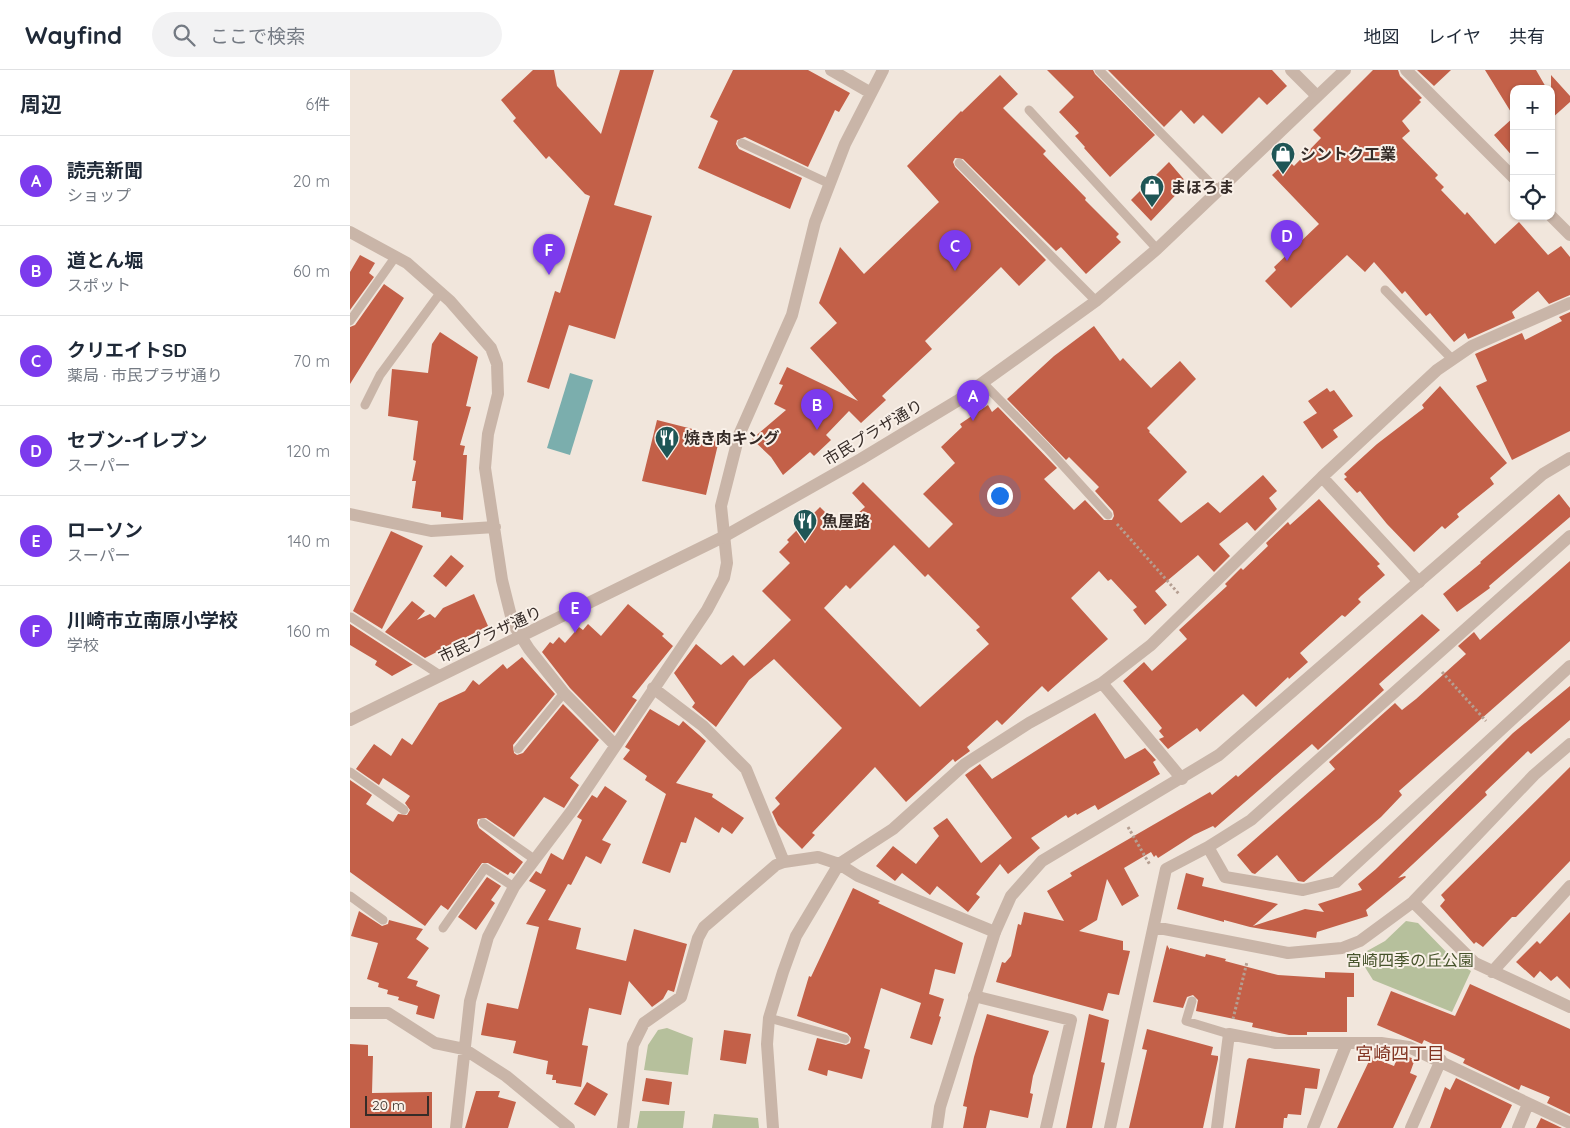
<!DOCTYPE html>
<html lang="ja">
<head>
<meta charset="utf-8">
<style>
	:root { --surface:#fff; --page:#f2f2f3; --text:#1f2937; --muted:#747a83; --line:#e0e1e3; --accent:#7c3aed }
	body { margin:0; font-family:Quicksand,"Noto Sans JP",sans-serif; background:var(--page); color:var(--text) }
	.controls { position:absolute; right:15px; top:15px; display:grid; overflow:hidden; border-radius:10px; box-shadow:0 1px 4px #0004 }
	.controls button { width:45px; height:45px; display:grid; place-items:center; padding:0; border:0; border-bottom:1px solid var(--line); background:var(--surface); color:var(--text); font:25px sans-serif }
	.scale { position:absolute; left:15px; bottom:12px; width:64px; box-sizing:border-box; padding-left:5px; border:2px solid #362c28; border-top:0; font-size:14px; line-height:18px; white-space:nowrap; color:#362c28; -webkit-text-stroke:4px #f9f0e8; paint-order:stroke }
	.you { position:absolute; left:649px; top:425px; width:18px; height:18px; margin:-12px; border:4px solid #fff; border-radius:50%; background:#1a73e8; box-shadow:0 0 0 8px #1a73e833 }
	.badge { display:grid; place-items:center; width:32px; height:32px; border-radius:50%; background:var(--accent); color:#fff; font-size:16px; font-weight:700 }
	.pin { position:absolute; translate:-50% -41px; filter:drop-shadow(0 1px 2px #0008) }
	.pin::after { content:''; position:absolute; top:26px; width:18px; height:15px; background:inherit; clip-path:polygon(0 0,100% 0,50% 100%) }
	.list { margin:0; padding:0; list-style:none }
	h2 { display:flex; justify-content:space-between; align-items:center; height:65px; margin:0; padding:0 20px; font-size:21px }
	h2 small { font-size:16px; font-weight:400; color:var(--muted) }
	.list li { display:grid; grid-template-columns:32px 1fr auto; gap:15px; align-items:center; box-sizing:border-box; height:90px; padding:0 20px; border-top:1px solid var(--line) }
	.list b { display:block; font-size:19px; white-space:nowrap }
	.list p { margin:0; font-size:16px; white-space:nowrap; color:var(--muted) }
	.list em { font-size:16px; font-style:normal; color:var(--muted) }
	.icon { flex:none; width:28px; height:28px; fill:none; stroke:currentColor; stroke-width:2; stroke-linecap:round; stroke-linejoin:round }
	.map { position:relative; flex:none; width:1220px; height:1058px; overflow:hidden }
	header { display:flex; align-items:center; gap:30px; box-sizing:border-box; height:70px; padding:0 25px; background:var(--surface); border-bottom:1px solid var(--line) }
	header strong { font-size:24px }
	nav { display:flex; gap:28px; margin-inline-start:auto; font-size:18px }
	.search { width:350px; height:45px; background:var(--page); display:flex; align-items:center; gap:12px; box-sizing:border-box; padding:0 18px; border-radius:28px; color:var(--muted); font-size:19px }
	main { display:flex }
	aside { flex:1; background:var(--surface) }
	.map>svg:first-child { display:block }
</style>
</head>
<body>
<header>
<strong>Wayfind</strong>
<div class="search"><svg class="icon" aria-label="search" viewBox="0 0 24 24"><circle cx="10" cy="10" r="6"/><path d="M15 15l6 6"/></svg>ここで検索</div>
<nav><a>地図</a><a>レイヤ</a><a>共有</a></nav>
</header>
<main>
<aside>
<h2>周辺<small>6件</small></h2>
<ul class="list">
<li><span class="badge">A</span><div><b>読売新聞</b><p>ショップ</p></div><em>20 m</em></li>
<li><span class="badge">B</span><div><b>道とん堀</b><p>スポット</p></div><em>60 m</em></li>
<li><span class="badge">C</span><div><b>クリエイトSD</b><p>薬局 · 市民プラザ通り</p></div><em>70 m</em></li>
<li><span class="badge">D</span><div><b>セブン-イレブン</b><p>スーパー</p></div><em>120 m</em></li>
<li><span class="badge">E</span><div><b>ローソン</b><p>スーパー</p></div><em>140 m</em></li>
<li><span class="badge">F</span><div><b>川崎市立南原小学校</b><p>学校</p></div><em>160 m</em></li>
</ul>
</aside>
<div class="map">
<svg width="1220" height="1058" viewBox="0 0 1220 1058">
	<rect width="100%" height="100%" fill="#f1e6dc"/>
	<path fill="#b6c09c" d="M 1056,851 L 1068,853 L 1106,892 L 1121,901 L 1102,942 L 1023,910 L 1008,886 L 1035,871 Z
		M 317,958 L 343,968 L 338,1005 L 294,1000 L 298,975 L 308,960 Z
		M 290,1041 L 335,1041 L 333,1058 L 287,1058 Z
		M 364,1044 L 408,1048 L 409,1058 L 362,1058 Z"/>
	<path fill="#7baead" d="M 220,303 L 243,310 L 220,385 L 197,378 Z"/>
	<path fill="#c36048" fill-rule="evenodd" d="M 183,0 L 204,0 L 207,16 L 251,64 L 270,0 L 304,0 L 264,135 L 302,146 L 265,269 L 219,255 L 199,319 L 177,312 L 205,221 L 210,223 L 240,126 L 235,124 L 199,86 L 196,89 L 163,51 L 166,48 L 151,30 Z
		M 383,0 L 458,0 L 500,23 L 489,42 L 485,40 L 458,97 L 395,67 L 387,70 L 386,74 L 389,79 L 452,108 L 440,139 L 348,98 L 368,51 L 360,47 Z
		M 697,0 L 743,0 L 745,4 L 805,65 L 760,107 L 734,78 L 735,77 L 725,66 L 729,63 L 709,42 L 724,27 Z
		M 758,0 L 922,0 L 937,16 L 917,35 L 909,27 L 872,64 L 853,45 L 844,54 L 831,40 L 814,57 Z
		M 1023,0 L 1048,0 L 1050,6 L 1072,28 L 1069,30 L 1071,32 L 1052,51 L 1060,61 L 1052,68 L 1088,105 L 1085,108 L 1094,117 L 1091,120 L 1115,145 L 1117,142 L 1145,174 L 1169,152 L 1198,185 L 1211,176 L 1220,187 L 1220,225 L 1199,234 L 1188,221 L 1162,242 L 1165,248 L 1118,269 L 1115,263 L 1104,272 L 1080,243 L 1076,246 L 1055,221 L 1052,224 L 1024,192 L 1015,202 L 997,185 L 941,238 L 915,211 L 926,200 L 924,197 L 969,154 L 922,105 L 938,90 L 944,96 L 971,68 L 963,60 Z
		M 1067,0 L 1101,0 L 1084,16 Z
		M 1135,0 L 1186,0 L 1197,19 L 1164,19 L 1164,47 Z
		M 650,5 L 668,24 L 653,38 L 696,81 L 693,84 L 736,128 L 735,130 L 769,164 L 766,167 L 771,172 L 736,204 L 711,177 L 706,181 L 613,89 L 605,88 L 603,92 L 605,97 L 696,190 L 669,216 L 651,197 L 575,271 L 582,279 L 532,326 L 536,330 L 511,353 L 499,341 L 476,365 L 481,370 L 464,386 L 460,382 L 433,405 L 421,387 L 402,369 L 436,340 L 424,334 L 433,315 L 429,314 L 437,297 L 508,331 L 460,278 L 487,253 L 469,233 L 490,177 L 514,204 L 589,132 L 557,96 L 611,41 L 612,42 Z
		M 1201,5 L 1220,26 L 1220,32 L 1201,49 Z
		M 1164,47 L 1164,88 L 1144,65 Z
		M 819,92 L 837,113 L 801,151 L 781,130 Z
		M 10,185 L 25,193 L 19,203 L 24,207 L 0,240 L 0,202 Z
		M 34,214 L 54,228 L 0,314 L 0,257 L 5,255 Z
		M 1220,242 L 1220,361 L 1162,390 L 1126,316 L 1137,311 L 1125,284 L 1172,263 L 1175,270 L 1212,251 L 1209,247 Z
		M 744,256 L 770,291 L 773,288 L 801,318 L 830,291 L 846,309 L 797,358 L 800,361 L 799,362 L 837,402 L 808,430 L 831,453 L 858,432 L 870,443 L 913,405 L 927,421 L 919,428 L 927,439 L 905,461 L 897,452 L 869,474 L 880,486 L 864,502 L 848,485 L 805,521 L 817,535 L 795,555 L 783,540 L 787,537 L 761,509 L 758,511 L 749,501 L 721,528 L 758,569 L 698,622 L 692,616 L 652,655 L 647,650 L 617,677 L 620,681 L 605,692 L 603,689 L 556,732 L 525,697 L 462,763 L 465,765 L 452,779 L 428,755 L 422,742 L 430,734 L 425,728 L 492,658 L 424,589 L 399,610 L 366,657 L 342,637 L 345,633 L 324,603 L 346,574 L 371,595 L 383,585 L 394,596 L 441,550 L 412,521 L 440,493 L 429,482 L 439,472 L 437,470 L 470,437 L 491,458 L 515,437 L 502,423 L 513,412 L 579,478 L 603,454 L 573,424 L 605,393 L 591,377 L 612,357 L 610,354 L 638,335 L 642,342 L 648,337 L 707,398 L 694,409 L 724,440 L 735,430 L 754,450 L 762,450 L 764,446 L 763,441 L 745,421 L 749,417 L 719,387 L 716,390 L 657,329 L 704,286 ZM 544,475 L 575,507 L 578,504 L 630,557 L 626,560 L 639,574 L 570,637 L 474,538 L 496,515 L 500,519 Z
		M 90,262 L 128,287 L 116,336 L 121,337 L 110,375 L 115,376 L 113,385 L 117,385 L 113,450 L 91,447 L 91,442 L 62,438 L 66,411 L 62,411 L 66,391 L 63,390 L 68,351 L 38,346 L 42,299 L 78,303 L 82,274 Z
		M 1090,316 L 1157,393 L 1140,408 L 1144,414 L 1107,444 L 1109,447 L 1095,459 L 1092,456 L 1064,482 L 1037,454 L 1010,421 L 1007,423 L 994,409 L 997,407 L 994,404 L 1027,374 L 1074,338 L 1072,335 Z
		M 977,318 L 980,322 L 984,320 L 1003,346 L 983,360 L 988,367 L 972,379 L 953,352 L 967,343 L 958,331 Z
		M 307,350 L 370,366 L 356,425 L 292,411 Z
		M 1209,424 L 1220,438 L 1220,447 L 1139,516 L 1140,518 L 1107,542 L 1093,524 L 1131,493 L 1130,492 Z
		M 969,429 L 1030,494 L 1027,496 L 1035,505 L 1011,526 L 1008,529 L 1011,532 L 995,547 L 992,545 L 950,583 L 958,592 L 939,609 L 938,607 L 906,637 L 893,624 L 850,662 L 847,658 L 818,679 L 809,669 L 814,667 L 809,661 L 812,658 L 773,611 L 794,592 L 802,601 L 837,569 L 829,560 L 877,516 L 875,514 L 891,498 L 893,500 L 918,476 L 916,473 L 938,452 L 940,455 Z
		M 41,461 L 73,476 L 32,559 L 3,541 Z
		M 101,485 L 114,496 L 96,517 L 83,506 Z
		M 1220,491 L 1220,571 L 1049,721 L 1052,725 L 1031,747 L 954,812 L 948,811 L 927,785 L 905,804 L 902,803 L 887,785 L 985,699 L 979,692 L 1045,633 L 1052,640 L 1066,629 L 1116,584 L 1108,576 L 1124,562 L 1130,570 Z
		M 124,524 L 138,556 L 75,588 L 35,562 L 62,531 L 75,541 L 67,550 L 80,544 L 85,548 L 93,538 Z
		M 278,534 L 314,564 L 312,566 L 323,576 L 282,627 L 287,630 L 264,663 L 220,618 L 192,582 L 200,572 L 203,574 L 209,567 L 215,573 L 229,557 L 233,560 L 238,554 L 251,566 Z
		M 1072,544 L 1090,560 L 1029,614 L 1034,620 L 968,680 L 962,674 L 865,758 L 863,756 L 844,765 L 808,788 L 806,785 L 804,787 L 801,782 L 774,798 L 789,826 L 772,836 L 757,809 L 747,850 L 729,861 L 773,871 L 773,880 L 780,881 L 769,925 L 758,923 L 753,941 L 646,912 L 652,892 L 655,893 L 661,886 L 668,854 L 671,855 L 674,842 L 714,851 L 697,821 L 722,806 L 720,803 L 860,722 L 862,725 L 886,705 L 888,707 Z
		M 0,554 L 63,595 L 62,595 L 42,606 L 25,595 L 27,591 L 0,575 Z
		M 172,587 L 205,624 L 163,675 L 164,683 L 167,685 L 173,683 L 213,634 L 249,670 L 220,708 L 229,715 L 214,738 L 194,727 L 164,767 L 136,748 L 128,749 L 127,753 L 129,758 L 173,792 L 164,804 L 160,802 L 158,805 L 138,793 L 132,793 L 98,840 L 91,835 L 75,856 L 0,802 L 0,710 L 22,725 L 16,734 L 43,752 L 48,744 L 57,745 L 60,740 L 55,733 L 60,726 L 33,708 L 29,715 L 6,699 L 24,674 L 41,686 L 52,668 L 62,675 L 89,633 L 115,621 L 123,610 L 129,615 L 153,594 L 157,599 Z
		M 1220,616 L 1220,650 L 1181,684 L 1178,681 L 1135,722 L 1137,725 L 1048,808 L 1055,806 L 1056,807 L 1016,840 L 1018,846 L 967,862 L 966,868 L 900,857 L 874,850 L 874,852 L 827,839 L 836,803 L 854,808 L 852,816 L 928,834 L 903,856 L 955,839 L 974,842 L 968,834 L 1012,820 L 1008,814 L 1026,799 L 1163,663 Z
		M 300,639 L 329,656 L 333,651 L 356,671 L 326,713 L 363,724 L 362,727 L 394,748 L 382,764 L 372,757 L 369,763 L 345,747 L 336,773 L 331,772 L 320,803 L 292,793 L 316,724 L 295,710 L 297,706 L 273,689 L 280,680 L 275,677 Z
		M 745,643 L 775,689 L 795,678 L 806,690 L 803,692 L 810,704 L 748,740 L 745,735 L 727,745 L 726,743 L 718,748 L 716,745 L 681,768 L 690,778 L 658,804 L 650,794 L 626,824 L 630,827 L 618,842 L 587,816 L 580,825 L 552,803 L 545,811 L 526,796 L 543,776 L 566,794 L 589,766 L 583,758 L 597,748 L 631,793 L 662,768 L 615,705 L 630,694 L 642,709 Z
		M 1220,697 L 1220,791 L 1166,847 L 1162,847 L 1133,877 L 1126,872 L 1124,874 L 1090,836 L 1095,830 L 1091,825 Z
		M 255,716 L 277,731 L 252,770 L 261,774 L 251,794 L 236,786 L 221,815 L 218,814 L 198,850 L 231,858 L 226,879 L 276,891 L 284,859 L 337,874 L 324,922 L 318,920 L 313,929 L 302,937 L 279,911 L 271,945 L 239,938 L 232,975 L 238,976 L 231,1017 L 206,1013 L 206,1010 L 202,1010 L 203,1005 L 196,1004 L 198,991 L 163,983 L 166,971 L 131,965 L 137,933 L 168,939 L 189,857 L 176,854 L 196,820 L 179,811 L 186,801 L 191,804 L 201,783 L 213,790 L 232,750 L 227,747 L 242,725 L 247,728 Z
		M 137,807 L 151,816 L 141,830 L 145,833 L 126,860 L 108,847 Z
		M 503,818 L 530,831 L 528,833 L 613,873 L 605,904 L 585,899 L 579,924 L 594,929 L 589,946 L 591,947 L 582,975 L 560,968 L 571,933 L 531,918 L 514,978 L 520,980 L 512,1009 L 478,1000 L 477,1006 L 458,1000 L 467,968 L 496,975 L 500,973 L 501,968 L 497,963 L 447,946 L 459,906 L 461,907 Z
		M 9,841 L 32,856 L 38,854 L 39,850 L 73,859 L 66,869 L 79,878 L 57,908 L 68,911 L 66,916 L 90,925 L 84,949 L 66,944 L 68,936 L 48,930 L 49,927 L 37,924 L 38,920 L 28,917 L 29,913 L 17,909 L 28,873 L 1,866 Z
		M 1220,842 L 1220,919 L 1207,906 L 1201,911 L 1190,901 L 1184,908 L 1166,892 L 1187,871 L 1190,874 Z
		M 817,875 L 820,880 L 820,878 L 855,887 L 856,884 L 876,889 L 875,891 L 928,905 L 975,908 L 975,902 L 1004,903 L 1004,927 L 997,927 L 997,962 L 957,962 L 957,965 L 939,965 L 902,957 L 903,953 L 846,941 L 848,930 L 843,925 L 837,927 L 833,938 L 803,932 Z
		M 1120,914 L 1220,959 L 1220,1044 L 1197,1033 L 1200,1027 L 1171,1015 L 1169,1020 L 1113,993 L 1115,989 L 1074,970 L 1072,974 L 1027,955 L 1041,921 L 1105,946 Z
		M 637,944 L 699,961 L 683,1006 L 680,1023 L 683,1024 L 678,1048 L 640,1040 L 636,1058 L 613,1058 L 617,1037 L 613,1036 L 624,987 Z
		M 739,944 L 759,950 L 751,992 L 755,993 L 742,1058 L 716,1058 Z
		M 797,959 L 863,977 L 861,985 L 868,986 L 868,989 L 853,1058 L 779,1058 L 797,980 L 792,979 Z
		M 374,960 L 401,964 L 396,994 L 370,990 Z
		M 0,974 L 18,975 L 18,986 L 23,986 L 22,1023 L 82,1022 L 82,1058 L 0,1058 Z
		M 1049,984 L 1065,989 L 1060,1003 L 1067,1006 L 1043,1058 L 987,1058 L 1021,987 L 1044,996 Z
		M 899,988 L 970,999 L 967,1019 L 955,1018 L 951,1045 L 938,1044 L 937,1048 L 934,1048 L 933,1058 L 885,1058 L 897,990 Z
		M 296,1008 L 322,1012 L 319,1035 L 292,1031 Z
		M 1106,1008 L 1162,1035 L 1151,1058 L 1080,1058 L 1095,1017 L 1100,1020 Z
		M 237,1012 L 258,1024 L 245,1046 L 224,1034 Z
		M 126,1021 L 150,1021 L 148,1027 L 166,1032 L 158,1058 L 115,1058 Z
		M 1191,1048 L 1212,1058 L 1186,1058 Z"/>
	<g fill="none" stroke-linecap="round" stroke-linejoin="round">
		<path stroke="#b59f92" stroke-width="3" stroke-dasharray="2.5 2.5" stroke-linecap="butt" d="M 767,454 L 829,524
			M 1092,602 L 1136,651
			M 778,757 L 800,795
			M 883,949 L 897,892"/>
		<path stroke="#c9b5a8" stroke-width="9" d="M 749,0 L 869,122
			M 679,40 L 807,179
			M 392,73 L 480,114
			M 609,93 L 746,231
			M 1035,220 L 1102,289
			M 0,251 L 46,186
			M 633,313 L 697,378 L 758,445
			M 15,335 L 30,305 L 91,222
			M 1,547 L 90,605
			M 168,679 L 214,623
			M 0,702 L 54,740
			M 133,753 L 184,789
			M 0,826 L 33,850
			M 93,858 L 135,798 L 164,817
			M 842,931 L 836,951 L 879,964
			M 419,948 L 495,969"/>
		<path stroke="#c9b5a8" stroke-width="12" d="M 481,0 L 521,23
			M 941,0 L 967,26
			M 1056,0 L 1164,108
			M 1201,146 L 1220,165
			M 0,162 L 57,193 L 100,231 L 141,278 L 147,294 L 148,324 L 138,364 L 135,398 L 152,510 L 163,554 L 179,579 L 214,623 L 265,675
			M 972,407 L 1069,512
			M 0,444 L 81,461 L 145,457
			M 752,613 L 832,709
			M 303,618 L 353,656 L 396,699 L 434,792
			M 858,777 L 875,807 L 953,820 L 986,812 L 1220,596
			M 1063,832 L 1125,893 L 1220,937
			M 804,857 L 938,883 L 992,878 L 1010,871 L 1063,832 L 1184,705 L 1220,674
			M 1142,902 L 1220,816
			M 624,926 L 721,950 L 696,1058
			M 0,943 L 38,943 L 85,973 L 114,979 L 156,1006 L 219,1058
			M 106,1058 L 120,931 L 138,867 L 164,817 L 223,739 L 357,540 L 374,508 L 377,493 L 371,436 L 389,365 L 442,245 L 465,152 L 495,74 L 533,0
			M 273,1058 L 283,975 L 294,953 L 331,927 L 348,868 L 354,857 L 426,795 L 434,792 L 468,787 L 489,794 L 508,806 L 645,862
			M 423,1058 L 417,974 L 419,948 L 433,902 L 446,866 L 489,794 L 543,759 L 615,694 L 679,653 L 752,613 L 801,575 L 972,407 L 1087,300 L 1122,276 L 1220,233
			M 760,1058 L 816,799 L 858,777 L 901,750 L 1220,466
			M 867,1058 L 879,964 L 926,973 L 1031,973 L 1059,977 L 1220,1053
			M 963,1058 L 997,973
			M 1061,1058 L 1091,990
			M 1168,1058 L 1178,1034"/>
		<path stroke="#c9b5a8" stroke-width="12" d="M 0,650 L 375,466 L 511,389 L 607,331 L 746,231 L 807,179 L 995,0
			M 587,1058 L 590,1037 L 645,862 L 661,826 L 692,791 L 869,685 L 1193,404 L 1220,388"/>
	</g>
	<defs>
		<symbol id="shop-pin" viewBox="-11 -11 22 30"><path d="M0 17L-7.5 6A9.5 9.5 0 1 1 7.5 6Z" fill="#1f5656" stroke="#f9f0e8"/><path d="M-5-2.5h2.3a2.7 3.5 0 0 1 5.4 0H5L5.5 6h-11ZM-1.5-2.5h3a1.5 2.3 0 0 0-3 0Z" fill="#fff"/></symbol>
		<symbol id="restaurant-pin" viewBox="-11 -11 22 30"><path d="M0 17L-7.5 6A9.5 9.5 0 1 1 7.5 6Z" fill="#1f5656" stroke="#f9f0e8"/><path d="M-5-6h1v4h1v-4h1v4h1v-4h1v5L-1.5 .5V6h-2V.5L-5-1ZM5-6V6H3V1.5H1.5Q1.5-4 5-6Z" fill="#fff"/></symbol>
	</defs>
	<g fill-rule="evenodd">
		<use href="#shop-pin" x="919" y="70" width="28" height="38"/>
		<use href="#shop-pin" x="788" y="103" width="28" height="38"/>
		<use href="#restaurant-pin" x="303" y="354" width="28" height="38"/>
		<use href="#restaurant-pin" x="441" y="437" width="28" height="38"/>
	</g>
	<g text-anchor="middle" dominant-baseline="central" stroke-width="4" stroke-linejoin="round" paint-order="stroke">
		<g font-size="16" font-weight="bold" fill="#362c28" stroke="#f9f0e8" text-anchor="start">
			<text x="950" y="84">シントク工業</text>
			<text x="820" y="117">まほろま</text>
			<text x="334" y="368">焼き肉キング</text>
			<text x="472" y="451">魚屋路</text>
		</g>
		<g font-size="16" fill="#362c28" stroke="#f9f0e8">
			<text transform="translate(523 362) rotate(-31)">市民プラザ通り</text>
			<text transform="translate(140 564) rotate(-25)">市民プラザ通り</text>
		</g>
		<g font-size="16" fill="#47542c" stroke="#f9f0e8">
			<text x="1060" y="890">宮崎四季の丘公園</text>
		</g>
		<g font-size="18" fill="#833523" stroke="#f9f0e8">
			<text x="1050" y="983">宮崎四丁目</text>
		</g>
	</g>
</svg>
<div class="controls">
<button>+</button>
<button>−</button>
<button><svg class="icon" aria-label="locate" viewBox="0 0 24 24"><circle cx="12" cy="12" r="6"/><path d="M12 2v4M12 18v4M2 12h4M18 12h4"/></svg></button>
</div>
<div class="scale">20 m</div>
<div class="you"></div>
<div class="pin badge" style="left:623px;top:351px">A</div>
<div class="pin badge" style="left:467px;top:360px">B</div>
<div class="pin badge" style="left:605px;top:201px">C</div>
<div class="pin badge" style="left:937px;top:191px">D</div>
<div class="pin badge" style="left:225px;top:563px">E</div>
<div class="pin badge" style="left:199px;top:205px">F</div>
</div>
</main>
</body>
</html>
